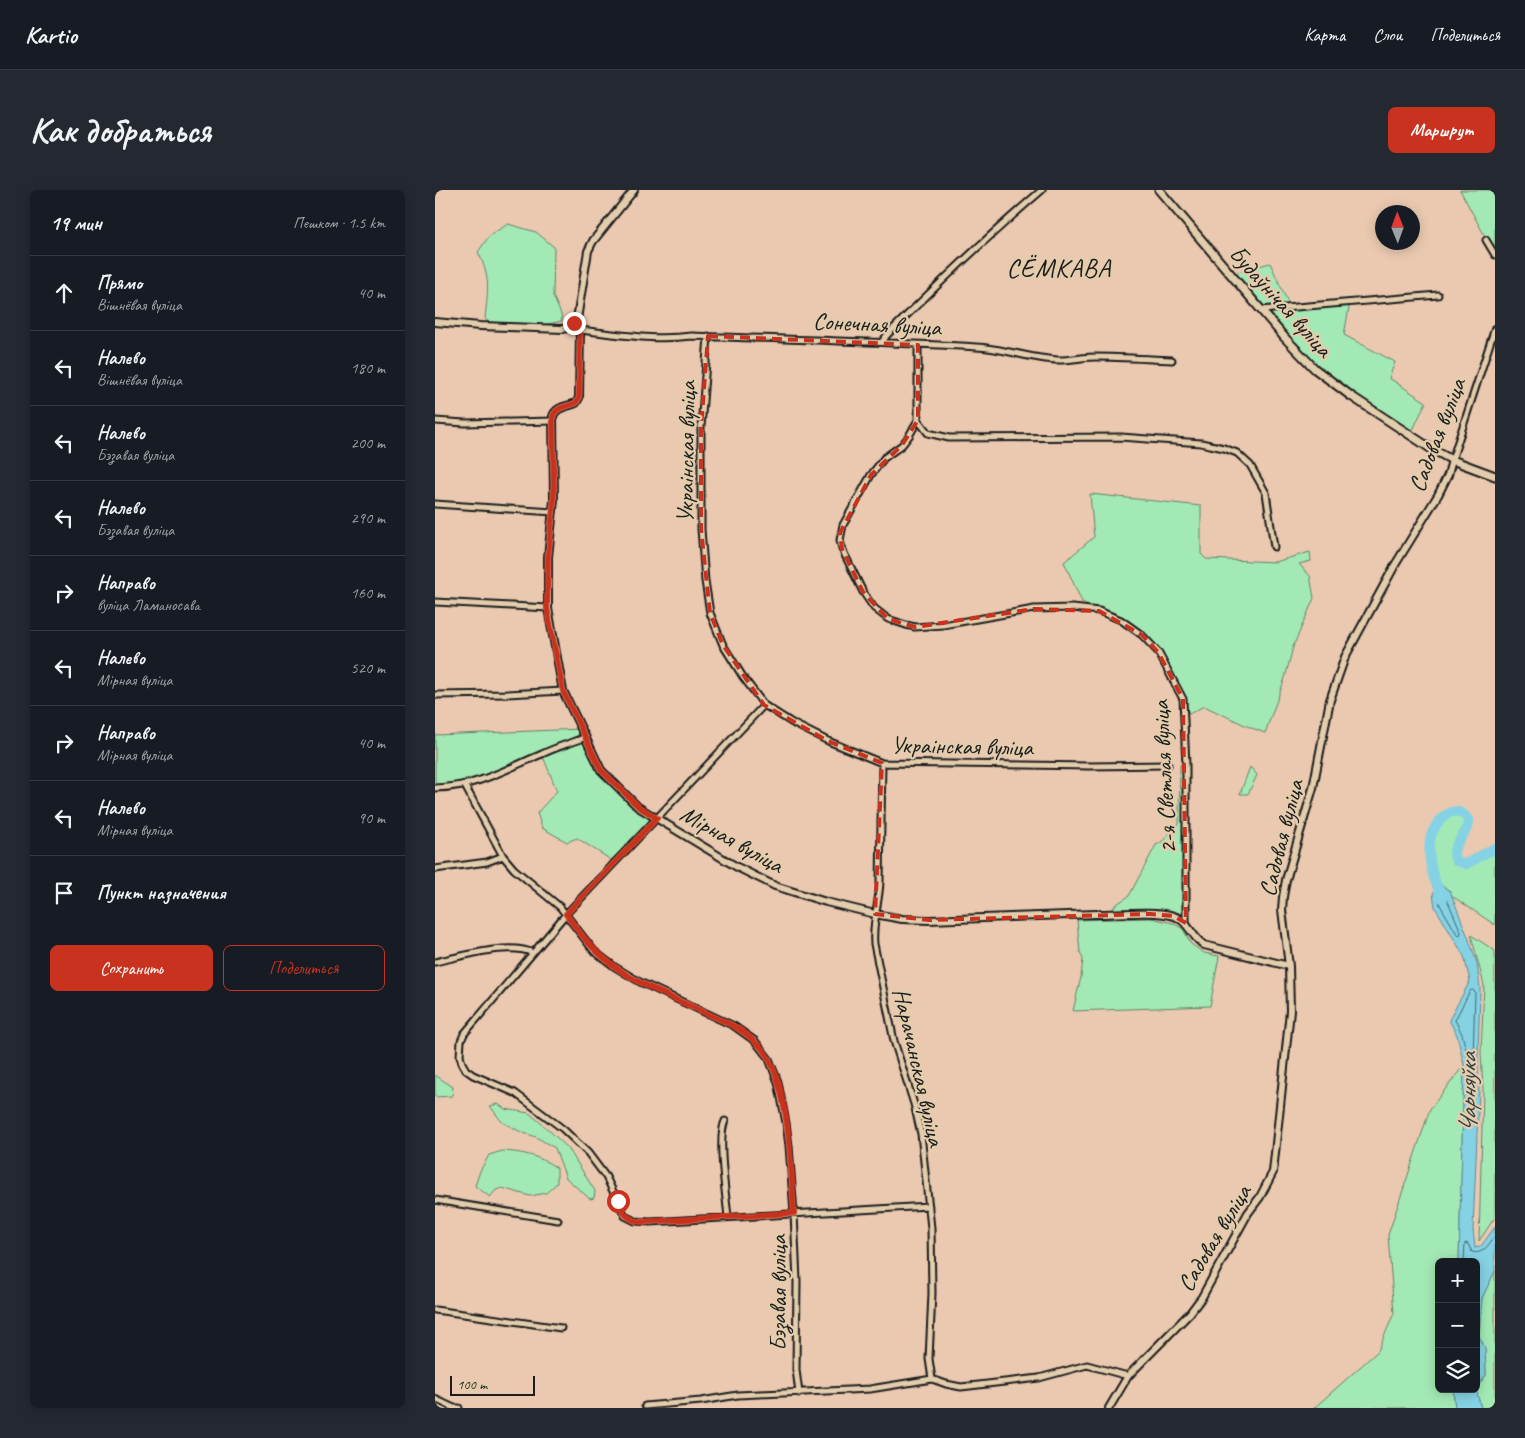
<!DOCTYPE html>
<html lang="ru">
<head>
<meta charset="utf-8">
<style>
	:root { --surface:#171b24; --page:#242831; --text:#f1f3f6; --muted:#9ea1a6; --line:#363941; --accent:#c8321e }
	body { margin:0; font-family:Caveat,sans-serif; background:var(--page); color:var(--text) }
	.controls { position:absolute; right:15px; bottom:15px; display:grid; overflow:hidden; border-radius:8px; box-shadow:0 2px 12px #0003 }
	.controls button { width:45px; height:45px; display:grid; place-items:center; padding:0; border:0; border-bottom:1px solid var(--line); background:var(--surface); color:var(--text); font:25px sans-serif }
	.compass { position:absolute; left:940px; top:15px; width:45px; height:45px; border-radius:50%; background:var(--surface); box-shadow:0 2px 12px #0003; rotate:359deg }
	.scale { position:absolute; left:15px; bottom:12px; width:85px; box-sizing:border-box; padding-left:5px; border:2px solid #1c1c1c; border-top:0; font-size:14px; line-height:18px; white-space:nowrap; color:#1c1c1c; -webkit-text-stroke:4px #e3cdac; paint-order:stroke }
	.stop { position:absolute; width:15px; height:15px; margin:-11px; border:4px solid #c8321e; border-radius:50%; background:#fff }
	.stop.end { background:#c8321e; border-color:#fff; box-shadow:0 1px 5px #0008 }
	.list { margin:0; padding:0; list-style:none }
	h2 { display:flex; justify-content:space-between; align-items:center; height:65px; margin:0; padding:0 20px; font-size:21px }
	h2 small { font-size:16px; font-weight:400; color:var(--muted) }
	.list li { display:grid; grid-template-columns:32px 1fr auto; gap:15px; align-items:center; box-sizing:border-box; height:75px; padding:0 20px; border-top:1px solid var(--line) }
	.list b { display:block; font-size:19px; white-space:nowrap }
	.list p { margin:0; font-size:16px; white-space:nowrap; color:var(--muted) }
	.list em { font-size:16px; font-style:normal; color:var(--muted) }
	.actions { display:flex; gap:10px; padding:15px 20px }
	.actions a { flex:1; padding:11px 0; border:1px solid var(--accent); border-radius:8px; text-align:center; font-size:18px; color:var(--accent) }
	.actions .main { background:var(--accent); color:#fff }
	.icon { flex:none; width:28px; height:28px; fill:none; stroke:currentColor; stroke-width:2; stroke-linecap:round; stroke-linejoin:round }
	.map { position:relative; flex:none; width:1060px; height:1218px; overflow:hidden; border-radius:8px }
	header { display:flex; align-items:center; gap:30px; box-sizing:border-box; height:70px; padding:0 25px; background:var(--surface); border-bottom:1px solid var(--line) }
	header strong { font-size:24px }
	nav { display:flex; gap:28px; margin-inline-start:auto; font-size:18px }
	.intro { display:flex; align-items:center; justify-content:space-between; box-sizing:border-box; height:120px; padding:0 30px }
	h1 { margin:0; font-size:35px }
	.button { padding:12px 22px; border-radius:8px; background:var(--accent); color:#fff; font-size:18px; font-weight:700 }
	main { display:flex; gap:30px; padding:0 30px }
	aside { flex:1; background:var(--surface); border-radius:8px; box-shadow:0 2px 12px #0003 }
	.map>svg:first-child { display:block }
</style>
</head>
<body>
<header>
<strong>Kartio</strong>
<nav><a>Карта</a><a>Слои</a><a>Поделиться</a></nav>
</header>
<div class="intro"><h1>Как добраться</h1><a class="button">Маршрут</a></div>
<main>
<aside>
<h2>19 мин<small>Пешком · 1.5 km</small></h2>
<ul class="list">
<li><svg class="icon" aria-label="ahead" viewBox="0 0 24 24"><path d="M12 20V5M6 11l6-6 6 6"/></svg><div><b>Прямо</b><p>Вішнёвая вуліца</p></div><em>40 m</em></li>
<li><svg class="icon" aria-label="left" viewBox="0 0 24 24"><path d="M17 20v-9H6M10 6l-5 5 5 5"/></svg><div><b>Налево</b><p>Вішнёвая вуліца</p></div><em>180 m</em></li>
<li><svg class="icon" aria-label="left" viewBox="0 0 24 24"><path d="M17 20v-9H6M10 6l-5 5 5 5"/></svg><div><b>Налево</b><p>Бэзавая вуліца</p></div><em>200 m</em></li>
<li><svg class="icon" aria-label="left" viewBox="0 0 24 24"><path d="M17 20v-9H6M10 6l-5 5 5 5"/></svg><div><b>Налево</b><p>Бэзавая вуліца</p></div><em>290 m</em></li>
<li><svg class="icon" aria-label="right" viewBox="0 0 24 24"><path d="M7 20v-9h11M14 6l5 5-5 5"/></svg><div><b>Направо</b><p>вуліца Ламаносава</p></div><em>160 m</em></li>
<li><svg class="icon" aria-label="left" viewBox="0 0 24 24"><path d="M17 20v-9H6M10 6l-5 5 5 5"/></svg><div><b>Налево</b><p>Мірная вуліца</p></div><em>520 m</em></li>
<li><svg class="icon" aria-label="right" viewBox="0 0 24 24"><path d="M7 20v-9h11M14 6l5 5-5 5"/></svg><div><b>Направо</b><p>Мірная вуліца</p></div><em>40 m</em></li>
<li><svg class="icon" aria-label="left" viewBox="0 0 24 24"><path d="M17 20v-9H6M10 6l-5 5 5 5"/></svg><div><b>Налево</b><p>Мірная вуліца</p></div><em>90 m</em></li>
<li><svg class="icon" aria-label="arrive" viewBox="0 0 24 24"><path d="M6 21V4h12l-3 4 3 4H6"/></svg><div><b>Пункт назначения</b></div></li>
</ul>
<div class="actions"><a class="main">Сохранить</a><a>Поделиться</a></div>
</aside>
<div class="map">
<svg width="1060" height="1218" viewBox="0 0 1060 1218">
	<rect width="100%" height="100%" fill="#eac9b0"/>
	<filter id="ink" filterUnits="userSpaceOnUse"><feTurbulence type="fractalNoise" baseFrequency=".02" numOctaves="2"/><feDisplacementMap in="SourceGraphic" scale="10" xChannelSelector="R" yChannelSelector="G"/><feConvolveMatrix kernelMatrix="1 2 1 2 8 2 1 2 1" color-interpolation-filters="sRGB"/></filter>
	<g filter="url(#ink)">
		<path fill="#a3e9b5" stroke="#608268" d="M 1025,0 L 1060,0 L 1060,65 Z
			M 73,34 L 101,42 L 119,57 L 118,106 L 126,124 L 127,131 L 108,135 L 53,132 L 50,128 C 53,100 56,88 43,62 L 54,46 Z
			M 835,73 L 855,117 L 915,112 L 909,145 L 960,172 L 954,188 L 991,212 L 975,246 L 880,179 L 796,84 Z
			M 655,304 L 766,316 L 766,364 L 771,369 L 840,372 L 875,362 L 876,371 L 864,374 L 875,386 L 879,408 L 858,457 L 850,488 L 830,543 L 812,536 L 769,516 L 754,524 L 748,509 L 723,462 L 686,430 L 647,412 L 629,372 L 659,347 Z
			M 147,539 L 166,580 L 203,617 L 222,628 L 176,670 L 142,648 L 132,652 L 107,638 L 102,623 L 122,601 L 107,564 L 57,586 L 0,598 L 0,545 Z
			M 745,575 L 751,575 L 751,733 L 739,726 L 676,724 L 680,715 L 694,706 L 721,655 C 732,651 734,640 744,634 Z
			M 815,577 L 822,585 L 813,604 L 805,604 Z
			M 1020,622 C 1027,623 1031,625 1034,631 C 1033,646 1013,655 1021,671 L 1031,674 L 1060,658 L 1060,735 L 1017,706 L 1015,701 L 1007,696 L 1002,697 C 993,673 986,629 1020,622 Z
			M 716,728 L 738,733 L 748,739 L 756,754 L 769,763 L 784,766 L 775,816 L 638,821 L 646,787 L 648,769 L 645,762 L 642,730 Z
			M 1036,745 L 1060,761 L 1060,1027 L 1044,1051 L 1048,899 L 1046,863 L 1049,795 Z
			M 1029,875 L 1024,1072 L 1004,1072 L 1004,1199 L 1018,1199 L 1020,1218 L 879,1218 L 943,1161 L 959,1123 L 953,1045 L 995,919 Z
			M 0,885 L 18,897 L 17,906 L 0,907 Z
			M 63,914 L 70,919 L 94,923 L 106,933 L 133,958 L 160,1001 L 159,1008 L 155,1009 L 131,988 L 120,958 L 101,947 L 86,942 L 67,932 L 55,916 Z
			M 67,961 C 88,962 104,966 122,978 L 122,993 L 111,1003 L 95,1006 L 67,998 L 61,1000 L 55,1007 L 40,996 L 45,981 L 54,965 Z
			M 1060,1081 L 1060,1218 L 1046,1218 L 1041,1199 L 1051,1185 L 1050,1159 L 1044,1146 L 1047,1108 Z"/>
		<path fill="#85d2e4" stroke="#5b8994" d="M 1007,696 L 1015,701 L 1033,747 L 1042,773 L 1045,799 L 1043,865 L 1044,899 L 1038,1039 L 1040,1058 L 1046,1056 L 1060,1037 L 1060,1081 L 1047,1108 L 1044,1146 L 1050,1158 L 1051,1185 L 1041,1198 L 1041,1072 L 1024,1072 L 1029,875 L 1022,845 L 1014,830 L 1035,791 L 1029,766 L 1000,717 L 998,704 L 1002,697 Z
			M 1018,1199 L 1041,1199 L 1046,1218 L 1020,1218 Z"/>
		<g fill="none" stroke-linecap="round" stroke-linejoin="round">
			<path stroke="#46656c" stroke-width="1" d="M 1005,702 L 1009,702 L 1026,742 L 1025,745 L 1022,744 L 1005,715 L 1003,705 Z
				M 1038,800 L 1040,802 L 1038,868 L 1035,870 L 1033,868 L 1027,844 L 1020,830 L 1035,801 Z
				M 1029,1072 L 1030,1053 L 1033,1054 L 1037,1062 C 1049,1065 1054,1054 1060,1045"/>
			<path stroke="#85d2e4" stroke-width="10" d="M 1008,709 C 999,691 992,672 995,651 C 997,634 1020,607 1034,631 C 1033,646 1013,655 1021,671 L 1031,674 L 1060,658"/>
			<defs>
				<path id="minor" d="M 1051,50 L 1060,65
					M 826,120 L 1003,105
					M 145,140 C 181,144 219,151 256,146 C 351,149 446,152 541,157 C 569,158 595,169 623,170 C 636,170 649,167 661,167 C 686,167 712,169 737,170
					M 273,146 L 266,238 L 266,339 L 270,391 L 275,423 L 288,455 L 308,487 L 329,515 L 359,534 L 393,551 L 447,573 L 654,576 L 733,575
					M 447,152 L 452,145 C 502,95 553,46 607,0
					M 483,155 L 483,230 L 474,246 L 467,255 L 449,268 L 436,285 L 408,335 L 405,350 L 407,359 L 428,402 L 439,418 L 453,429 L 471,435 L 480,437 L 508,435 L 599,419 L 638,418 L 664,421 L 686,430 L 707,445 L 723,462 L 748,509 L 751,575 L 751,733
					M 483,230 L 493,243 L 514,248 L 686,247 L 766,253 L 789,258 L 802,263 L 815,275 L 831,303 L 839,357
					M 0,231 L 30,233 L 118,231
					M 1017,270 L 1060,138
					M 0,314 L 118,322
					M 0,412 L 113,418
					M 0,505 L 72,504 L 128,501
					M 447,573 L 445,692 C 444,713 437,733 439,754 L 459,851 L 479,914 L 486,944 L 496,1038 L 497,1103 L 494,1169 L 497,1189
					M 30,596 L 68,666 L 79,679 L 125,717 L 159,761 L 180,777 L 205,792 L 299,836 L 320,851 L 334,869 L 343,892 L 351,933 L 354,956 L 359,1023 L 362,1091 L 361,1180 L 364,1203
					M 0,598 C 42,597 69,580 107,564 C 121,557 136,553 151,547
					M 0,679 L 52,672 L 68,666
					M 98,763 L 29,844 L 26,851 L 25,866 L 27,873 L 31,880 L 38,885 L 80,903 L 128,939 L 153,963 L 171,987 L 190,1026 L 200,1031 L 215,1032 L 494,1016
					M 0,772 C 25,767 75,751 98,763 L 131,724 L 329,515
					M 290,931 C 282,947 291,1006 293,1027
					M 0,1010 L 123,1030
					M 0,1120 L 126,1138
					M 0,1209 L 19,1218 L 24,1218
					M 210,1216 L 266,1211 L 303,1205 L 435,1199 L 497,1189 L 511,1194 L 526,1197 L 604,1188 L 652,1175 L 693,1186"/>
				<path id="tertiary" d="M 0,132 L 45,136 L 128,139 L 135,137 L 142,129 L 153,61 L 158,51 L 199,0
					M 139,133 L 145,140 L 144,208 L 141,213 C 132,217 122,216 118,226 L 119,310 L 113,367 L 113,418 L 128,501 L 166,580 L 203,617 L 302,677 L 340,696 L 391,712 L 440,724 L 467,729 L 494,730 C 550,728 606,726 662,724 C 683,724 720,720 739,726 C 754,731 756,747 769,755 L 854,776
					M 674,1218 L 693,1186 L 755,1123 L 767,1107 L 813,1023 L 825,1007 L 838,982 L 855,821 L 854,776 L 847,720 L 848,707 L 851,690 L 878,598 L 895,510 L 910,467 L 960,375 L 1003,305 L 1013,285 L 1017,270"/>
				<path id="secondary" d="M 724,0 L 850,148 L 880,179 L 916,206 L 995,258 L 1017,270 L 1060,286"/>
			</defs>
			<use href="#minor" stroke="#1c1c1c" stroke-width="9"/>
			<use href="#tertiary" stroke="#1c1c1c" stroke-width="10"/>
			<use href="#secondary" stroke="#1c1c1c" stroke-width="11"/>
			<use href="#minor" stroke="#e3cdac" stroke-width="5"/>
			<use href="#tertiary" stroke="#e3cdac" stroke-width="6"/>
			<use href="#secondary" stroke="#e3cdac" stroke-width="7"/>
		</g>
	</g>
	<g fill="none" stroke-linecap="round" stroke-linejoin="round" filter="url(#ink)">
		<path stroke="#c8321e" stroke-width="6" d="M 139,133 L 145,140 L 144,208 L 141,213 C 132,217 122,216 118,226 L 119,310 L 113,367 L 112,418 L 128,501 L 166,580 L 204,617 L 222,628 L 131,724 C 149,750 165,768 192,785 C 217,800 245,811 271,823 C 288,831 307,838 320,852 C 329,859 335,870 339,880 C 355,920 356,980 359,1023 L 206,1032 C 193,1030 188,1024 183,1011"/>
	</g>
	<path fill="none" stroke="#c8321e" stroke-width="4" stroke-dasharray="10 6" stroke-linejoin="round" d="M 273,146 L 483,155 L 483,230 L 467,255 L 436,285 L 405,343 L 407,359 L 428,402 L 453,429 L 480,437 L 599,419 L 664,421 L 707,445 L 723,462 L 748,509 L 751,733 L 739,726 L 715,724 L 494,730 L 440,724 L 447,573 L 393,551 L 329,515 L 288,455 L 275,423 L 266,339 L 266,238 Z"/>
	<g text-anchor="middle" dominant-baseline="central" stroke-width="4.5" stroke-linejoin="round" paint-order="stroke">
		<g font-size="24" fill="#1c1c1c" stroke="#e3cdac">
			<text transform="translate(846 111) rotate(48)">Будаўнічая вуліца</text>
			<text transform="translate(442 134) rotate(3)">Сонечная вуліца</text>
			<text transform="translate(1002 245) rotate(-69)">Садовая вуліца</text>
			<text transform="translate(251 262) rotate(-89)">Украінская вуліца</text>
			<text transform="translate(527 556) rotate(1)">Украінская вуліца</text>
			<text transform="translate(729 587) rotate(-93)">2-я Светлая вуліца</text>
			<text transform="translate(846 648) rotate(-76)">Садовая вуліца</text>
			<text transform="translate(297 649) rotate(29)">Мірная вуліца</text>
			<text transform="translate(484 877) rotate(77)">Нарачанская вуліца</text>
			<text transform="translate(779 1048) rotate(-59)">Садовая вуліца</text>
			<text transform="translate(343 1103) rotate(-90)">Бэзавая вуліца</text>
		</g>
		<g font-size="25" font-style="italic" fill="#314044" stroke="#e3cdac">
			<text transform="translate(1033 903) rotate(-90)">Чарняўка</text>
		</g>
		<g font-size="26" letter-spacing="1" fill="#1c1c1c" stroke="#e3cdac">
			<text x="624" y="78">СЁМКАВА</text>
		</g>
	</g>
</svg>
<div class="controls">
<button>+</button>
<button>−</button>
<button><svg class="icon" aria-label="layers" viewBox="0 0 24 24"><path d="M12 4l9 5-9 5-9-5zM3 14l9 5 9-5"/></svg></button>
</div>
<svg class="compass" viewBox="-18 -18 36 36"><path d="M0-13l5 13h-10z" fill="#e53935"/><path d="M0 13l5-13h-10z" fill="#9ea1a6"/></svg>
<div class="scale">100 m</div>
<div class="stop" style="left:183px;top:1011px"></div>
<div class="stop end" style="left:139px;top:133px"></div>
</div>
</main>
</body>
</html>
